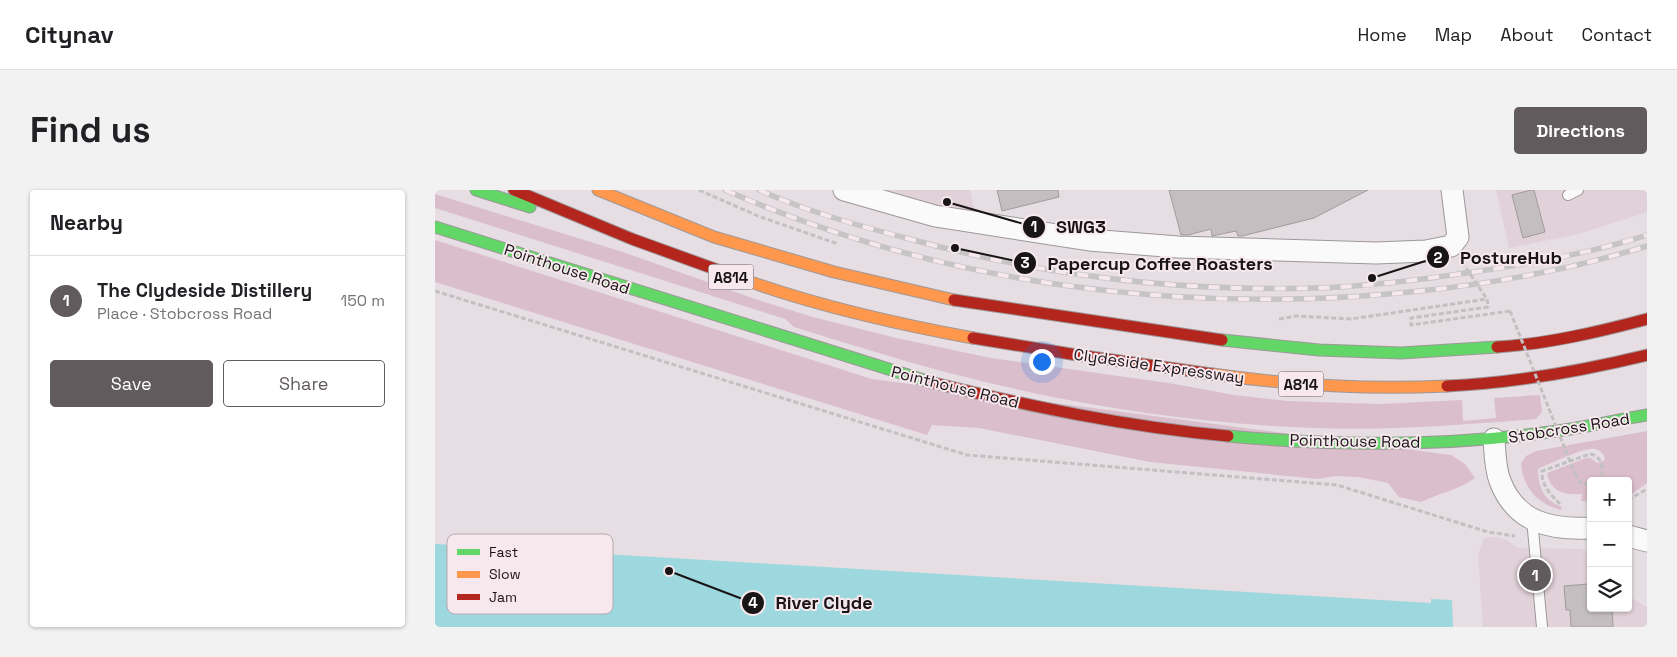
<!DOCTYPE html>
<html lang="en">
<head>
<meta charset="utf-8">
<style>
	:root { --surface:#fff; --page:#f2f2f2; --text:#202124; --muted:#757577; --line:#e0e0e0; --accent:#615b5d }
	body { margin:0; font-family:"Space Grotesk",sans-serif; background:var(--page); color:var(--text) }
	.controls { position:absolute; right:15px; bottom:15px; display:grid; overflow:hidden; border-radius:5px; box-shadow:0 1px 4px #0004 }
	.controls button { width:45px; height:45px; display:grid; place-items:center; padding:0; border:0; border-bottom:1px solid var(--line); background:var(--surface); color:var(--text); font:25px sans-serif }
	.you { position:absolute; left:606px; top:171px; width:18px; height:18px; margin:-12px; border:4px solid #fff; border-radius:50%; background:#1a73e8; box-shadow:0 0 0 8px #1a73e833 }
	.badge { display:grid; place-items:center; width:32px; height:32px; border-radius:50%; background:var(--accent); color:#fff; font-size:16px; font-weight:700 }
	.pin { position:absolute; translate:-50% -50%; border:2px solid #fff; box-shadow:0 1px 5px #0006 }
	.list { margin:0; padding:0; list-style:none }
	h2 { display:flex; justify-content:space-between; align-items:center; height:65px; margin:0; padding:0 20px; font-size:21px }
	h2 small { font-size:16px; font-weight:400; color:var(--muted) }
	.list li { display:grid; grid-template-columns:32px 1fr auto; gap:15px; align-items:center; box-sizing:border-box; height:90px; padding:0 20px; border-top:1px solid var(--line) }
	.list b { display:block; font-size:19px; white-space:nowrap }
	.list p { margin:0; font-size:16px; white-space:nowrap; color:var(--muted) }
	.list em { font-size:16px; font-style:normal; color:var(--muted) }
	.actions { display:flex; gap:10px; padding:15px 20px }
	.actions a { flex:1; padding:11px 0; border:1px solid var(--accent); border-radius:5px; text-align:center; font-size:18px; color:var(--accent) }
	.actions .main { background:var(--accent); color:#fff }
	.icon { flex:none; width:28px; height:28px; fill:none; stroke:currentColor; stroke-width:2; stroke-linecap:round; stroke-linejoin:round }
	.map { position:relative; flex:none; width:1212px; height:437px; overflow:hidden; border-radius:5px }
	header { display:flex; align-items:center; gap:30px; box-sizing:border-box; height:70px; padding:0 25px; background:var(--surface); border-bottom:1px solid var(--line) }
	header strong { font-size:24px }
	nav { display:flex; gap:28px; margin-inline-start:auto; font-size:18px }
	.intro { display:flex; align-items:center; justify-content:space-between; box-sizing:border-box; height:120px; padding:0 30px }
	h1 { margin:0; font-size:35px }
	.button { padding:12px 22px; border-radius:5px; background:var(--accent); color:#fff; font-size:18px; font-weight:700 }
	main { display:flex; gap:30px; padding:0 30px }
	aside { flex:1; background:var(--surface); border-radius:5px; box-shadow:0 1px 4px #0004 }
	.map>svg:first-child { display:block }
</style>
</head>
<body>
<header>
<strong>Citynav</strong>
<nav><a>Home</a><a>Map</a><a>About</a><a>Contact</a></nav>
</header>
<div class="intro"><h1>Find us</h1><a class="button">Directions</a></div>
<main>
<aside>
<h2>Nearby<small></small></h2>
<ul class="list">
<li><span class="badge">1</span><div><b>The Clydeside Distillery</b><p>Place · Stobcross Road</p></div><em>150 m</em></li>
</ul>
<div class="actions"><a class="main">Save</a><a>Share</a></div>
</aside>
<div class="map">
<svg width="1212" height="437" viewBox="0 0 1212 437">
	<rect width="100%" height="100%" fill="#e6dee2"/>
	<path fill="#e1d1d8" d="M 441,0 L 535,0 L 540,24 L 508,18 Z
		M 1061,0 L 1212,0 L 1212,22 L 1144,44 L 1074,58 Z
		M 1060,347 L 1070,349 L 1083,358 L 1146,359 L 1156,363 L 1156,418 L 1193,418 L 1193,406 L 1212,417 L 1212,437 L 1048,437 L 1043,365 L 1049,348 Z"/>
	<path fill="#dbbecb" d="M 0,4 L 188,62 L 320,109 L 378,127 L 461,148 L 556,168 L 740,194 L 799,205 L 852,211 L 945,214 L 1027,210 L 1028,231 L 1061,228 L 1059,208 L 1105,205 L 1107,222 L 1101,229 C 1027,235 953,241 878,238 C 773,234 665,219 563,195 C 494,179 426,158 359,137 L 350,129 L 0,18 Z
		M 0,50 L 437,189 L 1016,265 L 1030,274 L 1040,288 C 1024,300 1004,303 986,312 L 964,307 L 953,293 L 923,287 L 900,286 L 883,289 L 715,272 L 544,238 L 497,235 L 492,245 L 0,92 Z
		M 1212,241 L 1212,293 L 1194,306 L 1193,291 L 1156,291 L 1156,312 L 1146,311 L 1147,304 C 1129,305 1116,302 1112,283 L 1151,268 L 1156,268 L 1162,273 L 1170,270 C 1169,265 1166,260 1160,259 C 1150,257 1114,274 1103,279 C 1103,298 1109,310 1127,317 L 1126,320 C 1102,314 1088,298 1086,273 L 1091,266 L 1101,261 Z"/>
	<path fill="#9cd8de" d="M 0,354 L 996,413 L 996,409 L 1017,410 L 1018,437 L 0,437 Z"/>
	<path fill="#c4bec0" stroke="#a29b9e" d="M 562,0 L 623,0 L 624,7 L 567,21 Z
		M 734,0 L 933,0 L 879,28 L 807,46 L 803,46 L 801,41 L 777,46 L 776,39 L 753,45 L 746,45 Z
		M 1096,0 L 1099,0 L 1110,42 L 1088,48 L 1077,5 Z
		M 1153,394 L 1156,418 L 1177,418 L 1178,437 L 1136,437 L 1135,420 L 1131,420 L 1129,396 Z"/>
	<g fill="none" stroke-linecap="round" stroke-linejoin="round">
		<defs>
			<path id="lane" d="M 1133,5 L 1143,0
				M 1097,329 L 1107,437"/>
			<path id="street" d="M 409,0 L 500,26 L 654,50 L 743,57 L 941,63 L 991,61 L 1016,56 L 1023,47 L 1017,0
				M 1059,249 C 1060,263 1060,278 1065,291 C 1081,333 1116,340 1156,338
				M 1193,346 L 1212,351"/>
			<path id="fast" d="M 41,0 L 95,17
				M 0,37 L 495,192
				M 787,150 L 884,160 L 966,163 L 1062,157
				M 793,246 C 902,256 1013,257 1122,241 C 1152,237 1182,230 1212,225"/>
			<path id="slow" d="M 163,0 L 279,47 L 399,82 L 519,110
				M 313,91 C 386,117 462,134 538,148
				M 777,184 C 855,195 933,200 1012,196"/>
			<path id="jam" d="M 79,0 L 197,49 L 313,91
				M 519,110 L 787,150
				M 538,148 L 642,165 L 777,184
				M 1062,157 C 1112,154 1163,142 1212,129
				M 495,192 C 593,216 692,237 793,246
				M 1012,196 C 1079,193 1146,181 1212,165"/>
		</defs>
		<use href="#lane" stroke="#9d989a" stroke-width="12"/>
		<use href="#street" stroke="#9d989a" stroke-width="23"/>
		<use href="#fast" stroke="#9d989a" stroke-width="13"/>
		<use href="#slow" stroke="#9d989a" stroke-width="13"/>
		<use href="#jam" stroke="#9d989a" stroke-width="13"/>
		<path stroke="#c3c0c1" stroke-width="3" stroke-dasharray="5 2.5" stroke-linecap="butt" d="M 264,0 L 323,26 L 403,54
			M 1027,72 L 1052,109
			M 0,101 L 532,265 L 902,295 L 1053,342 L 1080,346
			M 844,129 L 862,126 L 916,129 L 1052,109 L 1053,117 L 976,128 L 976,135 L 1075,121
			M 1140,284 L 1145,293 L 1156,294
			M 1193,310 L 1212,299
			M 1125,314 C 1116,305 1106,295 1107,281 L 1155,264 C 1168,266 1171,282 1162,291"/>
		<use href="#lane" stroke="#fbfafb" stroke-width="10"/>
		<use href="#street" stroke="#fbfafb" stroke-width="21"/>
		<use href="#fast" stroke="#63d668" stroke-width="11"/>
		<use href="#slow" stroke="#ff974d" stroke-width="11"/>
		<use href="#jam" stroke="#b3261e" stroke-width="11"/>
		<defs>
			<path id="rail" d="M 290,0 C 507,95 750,126 985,101 C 1062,93 1138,79 1212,56
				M 324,0 C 371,21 421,35 471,48 C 604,85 742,102 880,98 C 933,97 986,89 1039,82 C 1097,73 1156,63 1212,45"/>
		</defs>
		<use href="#rail" stroke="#c7c4c6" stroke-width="5.5"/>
		<use href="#rail" stroke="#f7e8ee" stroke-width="4" stroke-dasharray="11" stroke-linecap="butt"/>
		<path stroke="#c3c0c1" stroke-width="3" stroke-dasharray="5 2.5" stroke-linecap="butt" d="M 1075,121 L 1140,284"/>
	</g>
	<g text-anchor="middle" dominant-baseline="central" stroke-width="4" stroke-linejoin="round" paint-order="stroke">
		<g fill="#f7e8ee" stroke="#5c5457" stroke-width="1">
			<rect x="273.5" y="74.5" width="45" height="25" rx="4"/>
			<rect x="843.5" y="181.5" width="45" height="25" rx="4"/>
		</g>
		<g font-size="15" font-weight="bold" fill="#191416">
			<text x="296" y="87">A814</text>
			<text x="866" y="194">A814</text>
		</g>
		<g font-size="16" fill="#191416" stroke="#f7e8ee">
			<text transform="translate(132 79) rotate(18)">Pointhouse Road</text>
			<text transform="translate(724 176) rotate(8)">Clydeside Expressway</text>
			<text transform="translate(520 197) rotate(14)">Pointhouse Road</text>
			<text transform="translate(1134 238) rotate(-9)">Stobcross Road</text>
			<text transform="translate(920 251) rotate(1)">Pointhouse Road</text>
		</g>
	</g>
	<rect x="12" y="344" width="166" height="80" rx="8" fill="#f7e8ee" stroke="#b4a8ad" stroke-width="1"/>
	<rect x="22" y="359" width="23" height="6" fill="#63d668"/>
	<rect x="22" y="381" width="23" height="7" fill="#ff974d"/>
	<rect x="22" y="404" width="23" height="6" fill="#b3261e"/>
	<g font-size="14" fill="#191416">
		<text x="54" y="367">Fast</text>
		<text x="54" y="389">Slow</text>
		<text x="54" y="412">Jam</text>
	</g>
	<path fill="none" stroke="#191416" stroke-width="2" d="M512 12L599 37M937 88L1003 67M520 58L590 73M234 381L318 413"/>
	<g fill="#191416" stroke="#f7e8ee" stroke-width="2">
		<circle cx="512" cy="12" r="5"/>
		<circle cx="937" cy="88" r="5"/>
		<circle cx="520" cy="58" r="5"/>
		<circle cx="234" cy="381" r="5"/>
		<circle cx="599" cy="37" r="12"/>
		<circle cx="1003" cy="67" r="12"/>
		<circle cx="590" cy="73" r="12"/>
		<circle cx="318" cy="413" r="12"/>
	</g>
	<g font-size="15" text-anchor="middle" font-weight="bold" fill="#fff">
		<text x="599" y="42">1</text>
		<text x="1003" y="73">2</text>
		<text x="590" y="78">3</text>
		<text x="318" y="418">4</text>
	</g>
	<g font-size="18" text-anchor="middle" font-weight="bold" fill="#191416" stroke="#f7e8ee" stroke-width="4" stroke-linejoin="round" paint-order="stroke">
		<text x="646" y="43">SWG3</text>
		<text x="1076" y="74">PostureHub</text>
		<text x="725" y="80">Papercup Coffee Roasters</text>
		<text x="389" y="419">River Clyde</text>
	</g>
</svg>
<div class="controls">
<button>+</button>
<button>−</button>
<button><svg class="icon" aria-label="layers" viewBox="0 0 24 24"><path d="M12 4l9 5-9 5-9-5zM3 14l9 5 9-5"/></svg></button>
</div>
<div class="you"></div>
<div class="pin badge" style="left:1100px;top:385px">1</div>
</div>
</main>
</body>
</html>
